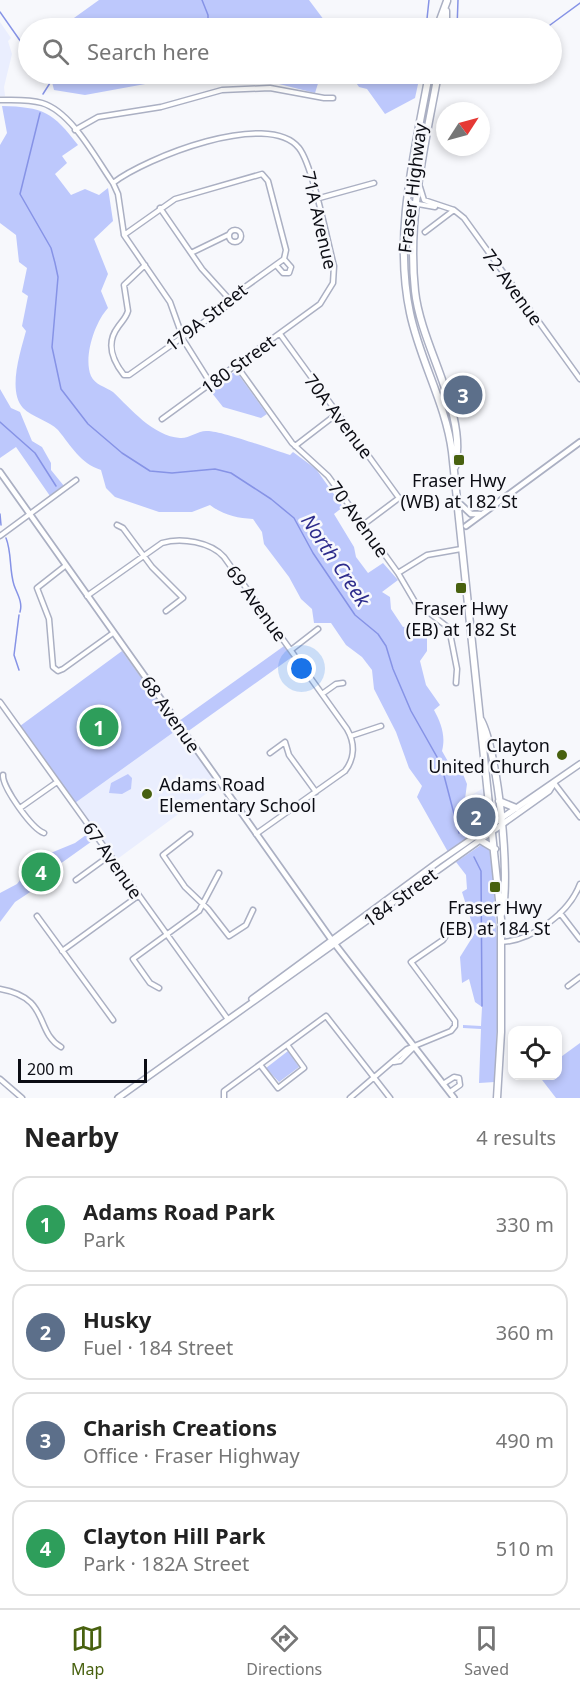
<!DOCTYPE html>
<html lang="en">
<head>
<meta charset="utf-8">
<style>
	:root { --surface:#fff; --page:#f6f6f6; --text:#222; --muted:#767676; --line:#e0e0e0; --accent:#48610f }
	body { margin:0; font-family:"Noto Sans",sans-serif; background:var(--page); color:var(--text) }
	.controls { position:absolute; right:18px; bottom:18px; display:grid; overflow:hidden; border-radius:12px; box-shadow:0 3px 9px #0003 }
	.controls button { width:54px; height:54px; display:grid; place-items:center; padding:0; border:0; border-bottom:2px solid var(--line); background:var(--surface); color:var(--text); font:30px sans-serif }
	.compass { position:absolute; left:436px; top:102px; width:54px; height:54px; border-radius:50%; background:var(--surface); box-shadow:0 3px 9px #0003; rotate:54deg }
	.scale { position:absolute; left:18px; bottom:15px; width:129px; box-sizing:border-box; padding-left:6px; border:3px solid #0c0d14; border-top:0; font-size:16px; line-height:21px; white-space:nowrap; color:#0c0d14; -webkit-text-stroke:4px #f7f8fc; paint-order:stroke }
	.you { position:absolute; left:302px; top:669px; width:21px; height:21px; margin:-15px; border:4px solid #fff; border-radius:50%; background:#1a73e8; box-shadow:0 0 0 9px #1a73e833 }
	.badge { display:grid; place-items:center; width:39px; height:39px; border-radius:50%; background:var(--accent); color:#fff; font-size:20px; font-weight:700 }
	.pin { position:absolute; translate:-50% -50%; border:3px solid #fff; box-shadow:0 2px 6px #0006 }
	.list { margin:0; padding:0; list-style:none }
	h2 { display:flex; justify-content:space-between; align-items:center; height:78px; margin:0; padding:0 24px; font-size:26px }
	h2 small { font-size:20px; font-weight:400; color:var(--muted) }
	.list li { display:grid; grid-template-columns:39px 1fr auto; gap:18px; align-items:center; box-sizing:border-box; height:96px; margin:0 12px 12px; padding:0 12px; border:2px solid var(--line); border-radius:18px }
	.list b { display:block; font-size:22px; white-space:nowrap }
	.list p { margin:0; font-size:20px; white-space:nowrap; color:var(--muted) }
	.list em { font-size:20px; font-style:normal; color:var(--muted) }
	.icon { flex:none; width:33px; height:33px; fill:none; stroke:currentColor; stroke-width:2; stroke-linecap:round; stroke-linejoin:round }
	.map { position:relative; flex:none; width:580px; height:1098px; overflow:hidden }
	.search { position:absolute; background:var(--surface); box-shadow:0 3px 9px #0003; left:18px; right:18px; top:18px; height:66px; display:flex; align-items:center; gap:15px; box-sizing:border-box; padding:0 21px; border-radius:33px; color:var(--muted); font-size:22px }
	.sheet { height:510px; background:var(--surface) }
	nav { display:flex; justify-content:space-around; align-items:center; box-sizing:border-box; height:84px; border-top:2px solid var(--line); background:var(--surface); font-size:16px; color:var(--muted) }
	nav a { display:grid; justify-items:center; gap:3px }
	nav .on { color:var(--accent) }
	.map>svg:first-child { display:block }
</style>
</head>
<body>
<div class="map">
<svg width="580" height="1098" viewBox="0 0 580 1098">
	<rect width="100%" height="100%" fill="#f7f8fc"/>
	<path fill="#eaeefe" d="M 0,22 L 11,38 L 8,41 L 12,54 L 4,87 L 5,96 L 0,96 Z
		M 178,729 L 218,785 L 116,860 L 75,803 Z
		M 485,787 L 489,821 L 484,828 L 465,839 L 468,831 L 465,799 Z"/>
	<path fill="#bdc8fc" d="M 99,0 L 309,0 L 330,28 L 60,28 Z
		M 50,74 L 200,74 L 85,95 L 54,90 Z
		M 280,74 L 349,74 L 343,76 L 321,74 L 315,93 L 279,84 Z
		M 350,74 L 362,74 L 368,81 L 420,75 L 415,98 L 385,114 L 367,89 L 359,87 Z
		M 2,106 C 43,107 53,112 78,145 L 62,156 L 67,163 L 55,174 L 71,195 L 85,189 L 99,195 L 108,188 L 113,221 L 94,239 L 108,274 L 101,291 L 108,308 C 95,322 83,357 91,376 C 95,385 106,387 113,392 C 131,409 153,436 180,438 C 188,439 198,431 206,431 C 220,430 273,450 290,455 L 293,452 L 316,469 L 343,507 L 334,514 L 354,547 L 356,557 L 368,573 L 383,563 L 398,580 L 382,592 L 390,597 L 391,609 L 403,627 C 413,624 419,630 427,637 L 427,651 L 420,661 L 426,685 L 440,705 L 434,710 C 441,723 446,736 442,751 L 450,765 L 458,762 L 467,784 L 465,799 L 468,831 L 465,839 L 448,852 L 417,797 L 422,786 L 409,768 L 396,732 L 374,689 L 372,670 L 362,657 L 346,645 L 331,623 L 314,623 L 312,609 L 301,599 L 289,577 L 264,544 L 262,532 L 253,519 C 237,518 223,515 210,505 L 192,512 L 159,512 L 115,497 L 106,488 L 101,470 C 80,463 72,447 58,430 C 49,421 32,417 23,408 C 7,391 21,350 26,331 L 22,326 L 28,296 L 22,292 L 27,268 L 19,262 L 16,235 L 0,223 L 0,145 L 7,133 Z
		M 236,371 L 267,414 L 261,418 L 223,407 L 208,388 Z
		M 0,389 L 11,408 L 20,412 L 32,441 L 42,447 L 51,463 L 51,470 L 64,486 L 50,496 L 16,447 L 0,458 Z
		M 284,646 L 292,657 L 187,732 L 179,721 Z
		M 122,651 L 178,729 L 75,803 L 20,726 Z
		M 128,774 L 132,778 L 131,789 L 122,794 L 109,793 L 111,783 Z
		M 90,832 L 95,839 L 60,864 L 50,879 L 15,902 L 0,922 L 0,893 L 17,884 L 36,859 L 75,843 Z
		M 481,845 L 487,846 L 492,855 L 499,974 L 495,1082 L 479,1083 L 481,1029 L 463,1028 L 463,1025 L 481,1026 L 482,1007 L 475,1002 L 469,979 L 462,983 L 460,957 L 475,933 L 462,892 L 467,889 L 466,875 L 456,862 Z
		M 580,1043 L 580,1098 L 556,1098 L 539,1076 L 558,1076 L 558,1059 Z
		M 288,1051 L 299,1067 L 279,1082 L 266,1068 Z"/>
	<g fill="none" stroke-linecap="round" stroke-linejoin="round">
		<path stroke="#8693e6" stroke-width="1.5" d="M 202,0 L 208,15 L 208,28
			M 0,12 L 28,52
			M 222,28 L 219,23 L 226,19 L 233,26
			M 426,28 L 429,0
			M 457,28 L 458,0
			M 546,28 L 580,3
			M 50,83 L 77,83 L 76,74
			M 43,94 L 50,83 L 43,74
			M 40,113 L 20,194 L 51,248 L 55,263 L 58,277 L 52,347 L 61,389 L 88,424 L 122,453 L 150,471 L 172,473 L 215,469 L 231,473 L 271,499 L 294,518 L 313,553 L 355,615 L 378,634 L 386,646 L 393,669 L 411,711 L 441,764 L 459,833
			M 0,422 L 35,453 L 56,486
			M 0,514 L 1,525
			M 6,538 C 12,553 9,569 14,585 C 17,594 23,602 20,612
			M 19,615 L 14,655 L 19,670
			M 474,857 L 481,871 L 482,1006"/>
		<defs>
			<path id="minor" d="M 0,100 C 14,100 29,99 42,103 C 72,112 96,159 113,183 L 118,194 L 124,235 L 170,302 L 184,341 L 211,384
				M 75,130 L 98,117 L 161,107 L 222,90 L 270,88 L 324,98 L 333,98
				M 113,183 C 145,158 268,109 299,148 C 313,166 327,240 334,266 L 333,283 L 320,304 L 162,419
				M 420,187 L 424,200 L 454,210 L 464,218 L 580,379
				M 316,199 L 374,183
				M 407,202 L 435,207
				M 160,208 L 202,269 L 231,301
				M229 236a6 6 0 1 1 12 0a6 6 0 1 1-12 0Z
				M 425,232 L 454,210
				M 124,235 L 175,199 L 262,174 L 268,181 L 286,250 L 284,259
				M 191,253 L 228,235
				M 145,265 L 124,285 L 128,311 C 126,318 122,321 118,327 C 105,344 113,361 124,375 L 129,375 L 225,307 L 238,292 L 284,259
				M 276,265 L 283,273 L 289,273 L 291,267 L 284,259
				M 280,334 L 399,498 L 363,525
				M 236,365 L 292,443 L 328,476 L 398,573 L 415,602 L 449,628 L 457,669 L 456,683
				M 295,446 L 338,413
				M 117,525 L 123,528 L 152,567 L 183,598 L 166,611
				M 0,536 L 76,480
				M 65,566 L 37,588 L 49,619 L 53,667 L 58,671 L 63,669 L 113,633
				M 398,573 L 427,555 L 461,549
				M 87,596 L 162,543 C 181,537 211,542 224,557 L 347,729 C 355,743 355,758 345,771 L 256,834
				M 291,650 L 318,629
				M 322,694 L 336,684 L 343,683
				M 0,702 L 227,1018
				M 351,736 L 381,726
				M 270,753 L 285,742 L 289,755 L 316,792
				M 3,775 C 2,787 32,829 44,833
				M 554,783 L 580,817
				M 20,808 L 57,782
				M 190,834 L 163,855 L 185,887 L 208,909 L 229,936 L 246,925 L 253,910
				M 76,880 L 109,856
				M 560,913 L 580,939
				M 37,916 L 113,1020
				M 501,942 C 532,941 569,913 580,884
				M 62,951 L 138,896
				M 568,986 L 580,977
				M 159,988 L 150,983 L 133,959 L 199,911 L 219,873
				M 0,989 C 51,998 34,1031 61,1047
				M 394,1062 L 400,1061 L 414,1047
				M 261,1066 L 278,1088 L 304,1068 L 288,1046
				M 0,1079 L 22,1098
				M 443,1084 L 454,1077 L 459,1078 L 460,1085 L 450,1092
				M 224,1098 L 224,1091 L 326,1016 L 390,1098
				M 350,1098 L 407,1049 L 451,1031 L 455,1026 L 455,1021 L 411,962 L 443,940 L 447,934"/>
			<path id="tertiary" d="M 0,472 L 331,939 L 454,1098
				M 458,502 L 471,514 L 480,514
				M 466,526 L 580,442"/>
			<path id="secondary" d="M 252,999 L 438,862 L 580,764
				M 118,1098 L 549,791 L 554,783"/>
			<path id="primary" d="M 437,28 L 447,1
				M 446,28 L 446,11
				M 429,74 C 415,152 393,233 410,313 C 420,361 446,404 452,452 L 501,919 L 501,1032 L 497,1098
				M 438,74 C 425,145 407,218 415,291 C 421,347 468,413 455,467
				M 481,720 C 498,752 511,878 502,913
				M 499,801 L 516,808
				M 480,840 L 495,849"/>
		</defs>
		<use href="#minor" stroke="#abb0c3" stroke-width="7"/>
		<use href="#tertiary" stroke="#abb0c3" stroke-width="8"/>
		<use href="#secondary" stroke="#abb0c3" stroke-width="8"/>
		<use href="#primary" stroke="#abb0c3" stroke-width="9"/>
		<use href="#minor" stroke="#fff" stroke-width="4"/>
		<use href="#tertiary" stroke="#fff" stroke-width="4.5"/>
		<use href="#secondary" stroke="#fff" stroke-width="5"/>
		<use href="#primary" stroke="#fff" stroke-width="6"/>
	</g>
	<g fill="#48610f" stroke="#f7f8fc" stroke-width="2">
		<rect x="453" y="454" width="12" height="12" rx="3"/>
		<rect x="455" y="582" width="12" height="12" rx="3"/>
		<circle cx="562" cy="755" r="6"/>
		<circle cx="147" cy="794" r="6"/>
		<rect x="489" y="881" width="12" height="12" rx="3"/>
	</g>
	<g text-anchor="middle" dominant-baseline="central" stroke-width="5" stroke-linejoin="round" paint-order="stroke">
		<g font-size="18" fill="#0c0d14" stroke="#f7f8fc">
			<text transform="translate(412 188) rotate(-83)">Fraser Highway</text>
			<text transform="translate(320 220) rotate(77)">71A Avenue</text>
			<text transform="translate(513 287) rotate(54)">72 Avenue</text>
			<text transform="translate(206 317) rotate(-38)">179A Street</text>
			<text transform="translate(238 364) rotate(-36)">180 Street</text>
			<text transform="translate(339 416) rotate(53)">70A Avenue</text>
			<text transform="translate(359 519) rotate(54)">70 Avenue</text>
			<text transform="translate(257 603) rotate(54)">69 Avenue</text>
			<text transform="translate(171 714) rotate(55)">68 Avenue</text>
			<text transform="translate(113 860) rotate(55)">67 Avenue</text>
			<text transform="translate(400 897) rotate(-36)">184 Street</text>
		</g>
		<g font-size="18" fill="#0c0d14" stroke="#f7f8fc">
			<text x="459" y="480">Fraser Hwy<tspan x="459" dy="21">(WB) at 182 St</tspan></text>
			<text x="461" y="608">Fraser Hwy<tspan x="461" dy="21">(EB) at 182 St</tspan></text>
			<text x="550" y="745" text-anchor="end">Clayton<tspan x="550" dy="21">United Church</tspan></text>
			<text x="159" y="784" text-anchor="start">Adams Road<tspan x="159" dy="21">Elementary School</tspan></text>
			<text x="495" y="907">Fraser Hwy<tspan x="495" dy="21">(EB) at 184 St</tspan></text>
		</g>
		<g font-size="20" font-style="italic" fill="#2d2c8c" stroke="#f7f8fc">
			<text transform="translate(336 560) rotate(56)">North Creek</text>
		</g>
	</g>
</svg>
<div class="controls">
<button><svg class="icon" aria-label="locate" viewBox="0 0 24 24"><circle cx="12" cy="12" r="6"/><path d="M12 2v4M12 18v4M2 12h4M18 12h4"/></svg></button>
</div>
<svg class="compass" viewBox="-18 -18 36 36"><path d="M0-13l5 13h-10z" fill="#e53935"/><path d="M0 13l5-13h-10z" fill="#767676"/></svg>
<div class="scale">200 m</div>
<div class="you"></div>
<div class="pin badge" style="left:99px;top:727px;background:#2e9e5b">1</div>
<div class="pin badge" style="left:476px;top:817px;background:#5c6f8a">2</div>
<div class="pin badge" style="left:463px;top:395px;background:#5c6f8a">3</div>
<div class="pin badge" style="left:41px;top:872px;background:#2e9e5b">4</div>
<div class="search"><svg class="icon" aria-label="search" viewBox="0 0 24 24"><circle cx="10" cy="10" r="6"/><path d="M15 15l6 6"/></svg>Search here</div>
</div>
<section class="sheet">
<h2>Nearby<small>4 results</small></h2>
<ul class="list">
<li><span class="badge" style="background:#2e9e5b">1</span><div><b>Adams Road Park</b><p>Park</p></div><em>330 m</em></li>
<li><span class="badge" style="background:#5c6f8a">2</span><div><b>Husky</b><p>Fuel · 184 Street</p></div><em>360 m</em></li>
<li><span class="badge" style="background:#5c6f8a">3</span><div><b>Charish Creations</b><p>Office · Fraser Highway</p></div><em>490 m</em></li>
<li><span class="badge" style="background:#2e9e5b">4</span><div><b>Clayton Hill Park</b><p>Park · 182A Street</p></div><em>510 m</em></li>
</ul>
</section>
<nav>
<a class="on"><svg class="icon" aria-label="map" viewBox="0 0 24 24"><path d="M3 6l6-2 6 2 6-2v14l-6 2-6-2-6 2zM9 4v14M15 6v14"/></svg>Map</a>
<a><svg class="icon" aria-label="directions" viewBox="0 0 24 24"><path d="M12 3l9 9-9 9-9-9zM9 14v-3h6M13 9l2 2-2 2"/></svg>Directions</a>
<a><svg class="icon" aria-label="saved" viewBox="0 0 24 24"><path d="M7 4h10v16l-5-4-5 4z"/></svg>Saved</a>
</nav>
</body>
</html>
